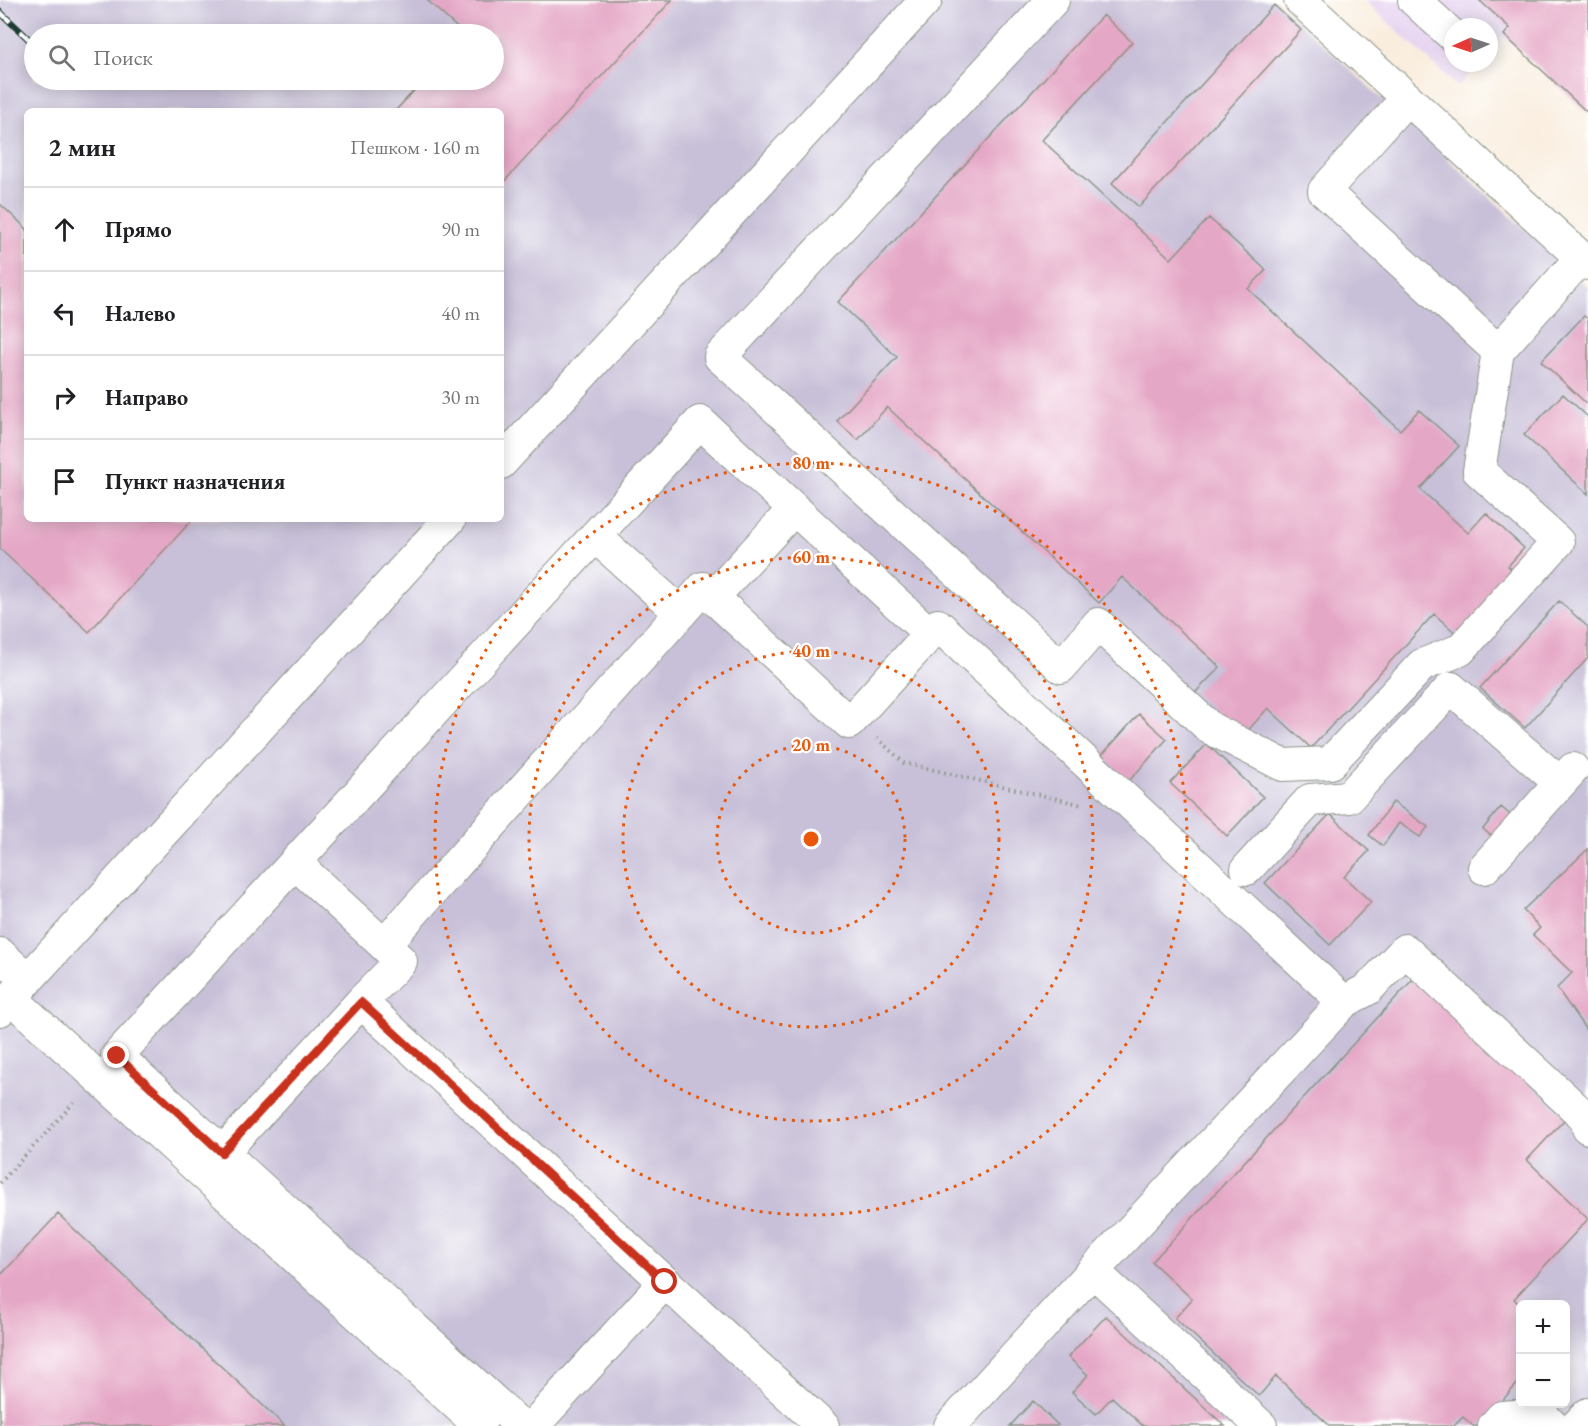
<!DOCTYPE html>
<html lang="ru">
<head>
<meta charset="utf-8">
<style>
	:root { --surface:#fff; --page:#f2f2f2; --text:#202124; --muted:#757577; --line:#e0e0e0 }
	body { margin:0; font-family:"EB Garamond",serif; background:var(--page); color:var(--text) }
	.controls { position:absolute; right:18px; bottom:18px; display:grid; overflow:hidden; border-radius:9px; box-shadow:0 3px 15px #0003 }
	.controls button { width:54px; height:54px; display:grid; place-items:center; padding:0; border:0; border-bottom:2px solid var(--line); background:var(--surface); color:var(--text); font:30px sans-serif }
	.compass { position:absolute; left:1444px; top:18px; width:54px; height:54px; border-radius:50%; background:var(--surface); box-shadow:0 3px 15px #0003; rotate:267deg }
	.stop { position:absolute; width:18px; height:18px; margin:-14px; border:4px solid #c8321e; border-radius:50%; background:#fff }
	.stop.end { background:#c8321e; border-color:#fff; box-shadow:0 2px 6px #0008 }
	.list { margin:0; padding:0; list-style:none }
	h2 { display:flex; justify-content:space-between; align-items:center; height:78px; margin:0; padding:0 24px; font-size:26px }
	h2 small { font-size:20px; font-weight:400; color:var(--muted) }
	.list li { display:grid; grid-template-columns:39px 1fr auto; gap:18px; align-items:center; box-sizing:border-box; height:84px; padding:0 24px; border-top:2px solid var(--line) }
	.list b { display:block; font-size:22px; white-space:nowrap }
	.list em { font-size:20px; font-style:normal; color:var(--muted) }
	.icon { flex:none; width:33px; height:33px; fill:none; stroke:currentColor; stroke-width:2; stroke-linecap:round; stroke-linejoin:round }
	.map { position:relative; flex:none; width:1588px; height:1426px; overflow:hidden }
	.search { position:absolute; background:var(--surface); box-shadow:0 3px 15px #0003; left:24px; top:24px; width:480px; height:66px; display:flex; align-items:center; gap:15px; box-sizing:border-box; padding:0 21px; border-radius:33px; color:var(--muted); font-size:22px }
	.panel { position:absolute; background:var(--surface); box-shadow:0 3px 15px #0003; left:24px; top:108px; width:480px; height:414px; border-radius:9px }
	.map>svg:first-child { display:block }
</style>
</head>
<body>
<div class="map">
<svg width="1588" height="1426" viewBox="0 0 1588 1426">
	<rect width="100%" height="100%" fill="#fff"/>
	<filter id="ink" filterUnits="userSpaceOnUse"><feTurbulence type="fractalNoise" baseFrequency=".0167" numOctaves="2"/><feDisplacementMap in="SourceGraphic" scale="12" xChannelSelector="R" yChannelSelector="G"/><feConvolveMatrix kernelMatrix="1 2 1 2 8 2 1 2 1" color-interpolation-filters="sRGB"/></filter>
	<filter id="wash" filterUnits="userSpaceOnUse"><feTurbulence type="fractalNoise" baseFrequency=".008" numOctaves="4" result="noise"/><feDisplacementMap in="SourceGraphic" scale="24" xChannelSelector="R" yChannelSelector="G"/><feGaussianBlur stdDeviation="1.35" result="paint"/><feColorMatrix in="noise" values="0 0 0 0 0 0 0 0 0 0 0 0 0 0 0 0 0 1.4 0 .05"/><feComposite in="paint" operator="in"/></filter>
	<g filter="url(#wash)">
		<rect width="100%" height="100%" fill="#f9eddd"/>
		<path fill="#e6d3f0" d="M 1364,0 L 1588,0 L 1588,113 L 1504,36 L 1489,52 L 1489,27 L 1453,27 L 1453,63 L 1479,63 L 1458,87 Z"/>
		<path fill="#c8c0d8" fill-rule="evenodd" d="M 0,0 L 1274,0 L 1588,287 L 1588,1426 L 0,1426 ZM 34,34 L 494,34 L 494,80 L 34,80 ZM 27,111 L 501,111 L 501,519 L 27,519 ZM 1520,1304 L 1566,1304 L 1566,1404 L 1520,1404 Z"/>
		<g id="blocks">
			<path fill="#e5a7c6" d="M 427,0 L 672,0 L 501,185 L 501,111 L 395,111 L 424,80 L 494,80 L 494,34 L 464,34 Z
				M 1479,0 L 1588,0 L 1588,113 L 1504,35 L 1510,28 Z
				M 1274,5 L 1301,30 L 1139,207 L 1112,183 Z
				M 1103,15 L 1132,42 L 1042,140 L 1171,259 L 1209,218 L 1266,270 L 1248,289 L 1400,430 L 1419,410 L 1459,446 L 1420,489 L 1468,533 L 1486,513 L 1524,548 L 1508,566 L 1516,574 L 1459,636 L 1434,614 L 1311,748 L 1268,708 L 1243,736 L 1195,693 L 1220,667 L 1122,577 L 1099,603 L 887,407 L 858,440 L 837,421 L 897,357 L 838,302 Z
				M 0,204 L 27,229 L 27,519 L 193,519 L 89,632 L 0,549 Z
				M 1584,316 L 1588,319 L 1588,405 L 1541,361 Z
				M 1563,394 L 1588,417 L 1588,494 L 1524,435 Z
				M 1559,601 L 1588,627 L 1588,658 L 1525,728 L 1480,688 Z
				M 1139,714 L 1167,739 L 1129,781 L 1102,755 Z
				M 1207,744 L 1263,797 L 1227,836 L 1170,783 Z
				M 1393,802 L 1428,827 L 1420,837 L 1399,823 L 1383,846 L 1369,835 Z
				M 1501,807 L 1514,818 L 1495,839 L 1483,829 Z
				M 1330,814 L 1369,851 L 1344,877 L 1371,902 L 1330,945 L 1265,883 Z
				M 1588,849 L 1588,1033 L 1557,988 L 1572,973 L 1533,935 L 1540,928 L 1523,910 Z
				M 1415,977 L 1566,1118 L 1527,1160 L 1588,1219 L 1514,1299 L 1520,1305 L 1520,1381 L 1479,1426 L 1473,1426 L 1463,1417 L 1454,1426 L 1330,1426 L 1276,1376 L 1259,1396 L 1175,1318 L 1192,1299 L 1152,1262 Z
				M 58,1214 L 285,1426 L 0,1426 L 0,1276 Z
				M 1106,1316 L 1225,1426 L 1143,1426 L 1112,1397 L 1096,1414 L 1072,1392 L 1088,1375 L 1068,1357 Z
				M 1033,1401 L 1058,1425 L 1056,1426 L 1010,1426 Z"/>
		</g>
	</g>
	<g filter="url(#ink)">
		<use href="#blocks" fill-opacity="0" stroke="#8c9588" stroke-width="1.5"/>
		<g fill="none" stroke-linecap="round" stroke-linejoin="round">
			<defs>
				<path id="minor" d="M 1053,0 L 720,357 L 1061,667 L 1098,624 L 1210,728 L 1283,765 L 1330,763 L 1422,665 L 1460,650 L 1558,542 L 1479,471 L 1498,351
					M 1300,0 L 1588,264
					M 1414,0 L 1453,36
					M 1407,98 L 1324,191 L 1498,351 L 1581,258
					M 501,463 L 926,0
					M 595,536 L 681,613
					M 713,597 L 794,509
					M 295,863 L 384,945 L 703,588 L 849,723 L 938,625 L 1344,1002 L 1093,1271
					M 1484,868 L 1573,769
					M 1247,869 L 1310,800 L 1349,797 L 1451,688 L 1560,783
					M 0,954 L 28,980
					M 11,998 L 480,1426
					M 361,1002 L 401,961 L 384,945
					M 1344,1002 L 1368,989 L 1405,950 L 1586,1118 L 1588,1128
					M 0,1010 L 450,519
					M 222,1153 L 361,1002 L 665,1282
					M 521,1426 L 117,1056 L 700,422 L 930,634
					M 533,1426 L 665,1282 L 823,1426
					M 950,1426 L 1093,1271 L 1261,1426
					M 1494,1426 L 1502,1417 L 1541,1414 L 1553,1426
					M 1576,1426 L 1588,1414"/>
			</defs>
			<use href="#minor" stroke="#8c9588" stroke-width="34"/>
			<path stroke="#8c9588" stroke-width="4" stroke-dasharray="1.5 4.5" stroke-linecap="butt" d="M 877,738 L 904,763 L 1083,805
				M 0,1183 L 77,1099"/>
			<use href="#minor" stroke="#fff" stroke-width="32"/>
			<defs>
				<path id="rail" d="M 0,12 L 34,44"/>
			</defs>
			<use href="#rail" stroke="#1f3d34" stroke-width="7"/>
			<use href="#rail" stroke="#fff" stroke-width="4.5" stroke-dasharray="14" stroke-linecap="butt"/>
		</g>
	</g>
	<g fill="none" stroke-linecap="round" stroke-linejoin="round" filter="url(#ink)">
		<path stroke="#c8321e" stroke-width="8" d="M 117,1056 L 222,1153 L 361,1002 L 665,1282"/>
	</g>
	<g fill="none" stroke="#e8590c" stroke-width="3" stroke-dasharray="3 6">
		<circle cx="811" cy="839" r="94"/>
		<circle cx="811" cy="839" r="188"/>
		<circle cx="811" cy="839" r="282"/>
		<circle cx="811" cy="839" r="376"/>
	</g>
	<circle cx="811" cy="839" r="9" fill="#e8590c" stroke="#fff" stroke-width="3"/>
	<g font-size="18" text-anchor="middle" font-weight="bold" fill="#e8590c" stroke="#fff" stroke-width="4.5" stroke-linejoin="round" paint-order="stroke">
		<text x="811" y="469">80 m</text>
		<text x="811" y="563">60 m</text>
		<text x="811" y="657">40 m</text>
		<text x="811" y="751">20 m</text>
	</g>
</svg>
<div class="controls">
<button>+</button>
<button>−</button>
</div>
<svg class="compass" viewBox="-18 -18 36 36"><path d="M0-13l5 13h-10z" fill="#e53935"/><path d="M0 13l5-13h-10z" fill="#757577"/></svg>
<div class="stop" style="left:665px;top:1282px"></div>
<div class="stop end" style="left:117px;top:1056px"></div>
<div class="search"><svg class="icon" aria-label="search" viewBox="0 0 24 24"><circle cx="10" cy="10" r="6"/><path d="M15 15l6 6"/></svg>Поиск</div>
<section class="panel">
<h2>2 мин<small>Пешком · 160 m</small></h2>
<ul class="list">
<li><svg class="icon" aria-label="ahead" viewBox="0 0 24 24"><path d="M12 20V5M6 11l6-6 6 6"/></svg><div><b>Прямо</b></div><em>90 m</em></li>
<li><svg class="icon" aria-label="left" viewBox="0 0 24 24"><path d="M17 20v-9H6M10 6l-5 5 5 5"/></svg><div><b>Налево</b></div><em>40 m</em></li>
<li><svg class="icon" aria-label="right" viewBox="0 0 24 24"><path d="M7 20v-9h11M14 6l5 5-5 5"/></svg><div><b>Направо</b></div><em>30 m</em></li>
<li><svg class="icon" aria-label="arrive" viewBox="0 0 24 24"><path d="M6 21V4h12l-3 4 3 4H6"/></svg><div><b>Пункт назначения</b></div></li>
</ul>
</section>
</div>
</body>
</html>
